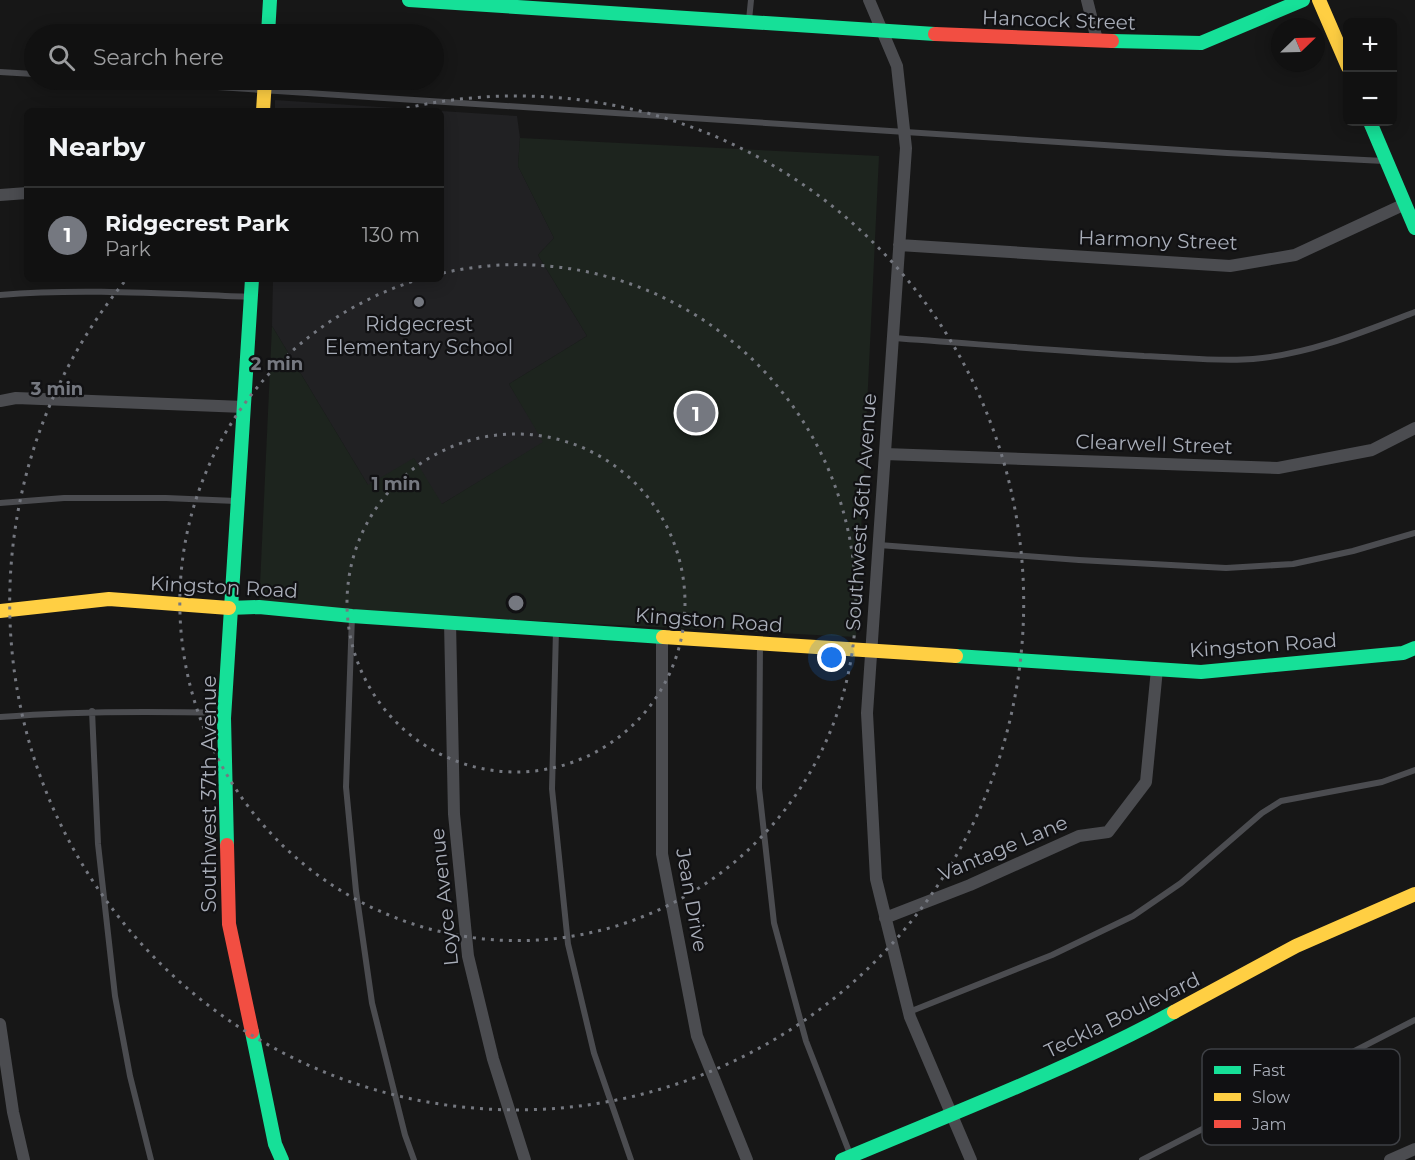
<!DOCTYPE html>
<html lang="en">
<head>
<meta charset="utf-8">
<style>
	:root { --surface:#111; --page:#1a1a1a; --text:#f1f3f6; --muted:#9c9d9f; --line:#303131; --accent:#757880 }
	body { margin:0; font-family:Montserrat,sans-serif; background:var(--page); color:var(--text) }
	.controls { position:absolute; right:18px; top:18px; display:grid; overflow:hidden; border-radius:9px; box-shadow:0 3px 15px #0003 }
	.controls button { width:54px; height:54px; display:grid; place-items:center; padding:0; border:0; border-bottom:2px solid var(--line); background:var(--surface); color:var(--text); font:30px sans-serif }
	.compass { position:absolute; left:1271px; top:18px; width:54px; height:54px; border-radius:50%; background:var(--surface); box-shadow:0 3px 15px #0003; rotate:67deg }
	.you { position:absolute; left:832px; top:658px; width:21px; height:21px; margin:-15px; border:4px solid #fff; border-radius:50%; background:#1a73e8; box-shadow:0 0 0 9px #1a73e833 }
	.badge { display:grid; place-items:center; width:39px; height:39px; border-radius:50%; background:var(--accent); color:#fff; font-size:20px; font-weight:700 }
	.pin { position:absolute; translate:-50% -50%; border:3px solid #fff; box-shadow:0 2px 6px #0006 }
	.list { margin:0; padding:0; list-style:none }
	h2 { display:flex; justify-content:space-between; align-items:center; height:78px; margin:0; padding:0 24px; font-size:26px }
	h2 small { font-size:20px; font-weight:400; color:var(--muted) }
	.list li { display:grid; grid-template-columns:39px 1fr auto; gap:18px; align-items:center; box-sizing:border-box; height:96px; padding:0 24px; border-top:2px solid var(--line) }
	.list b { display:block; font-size:22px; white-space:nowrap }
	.list p { margin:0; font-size:20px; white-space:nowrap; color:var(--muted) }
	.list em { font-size:20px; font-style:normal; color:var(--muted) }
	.icon { flex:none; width:33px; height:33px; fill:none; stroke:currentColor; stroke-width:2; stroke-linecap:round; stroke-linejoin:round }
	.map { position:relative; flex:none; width:1415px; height:1160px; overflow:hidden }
	.search { position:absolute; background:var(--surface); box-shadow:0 3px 15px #0003; left:24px; top:24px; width:420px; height:66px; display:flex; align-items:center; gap:15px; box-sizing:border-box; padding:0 21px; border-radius:33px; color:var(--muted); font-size:22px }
	.panel { position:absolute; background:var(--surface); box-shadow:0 3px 15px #0003; left:24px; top:108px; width:420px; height:174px; border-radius:9px }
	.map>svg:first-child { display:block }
</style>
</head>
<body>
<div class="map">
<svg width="1415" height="1160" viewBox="0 0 1415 1160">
	<rect width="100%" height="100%" fill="#171717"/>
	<path fill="#212123" d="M 275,100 L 440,111 L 275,111 Z
		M 441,111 L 517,116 L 520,138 L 518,166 L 554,238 L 538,255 L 587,336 L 509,384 L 544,442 L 442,504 L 368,485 L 272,326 L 273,279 L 441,279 Z"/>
	<path fill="#1d241e" d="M 520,138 L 879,156 L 856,637 L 259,607 L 272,326 L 368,485 L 414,458 L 442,504 L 543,442 L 509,384 L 587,336 L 538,255 L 554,238 L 518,166 Z"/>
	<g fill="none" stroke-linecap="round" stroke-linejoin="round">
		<path stroke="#4b4c50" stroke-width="6" d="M 749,20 L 751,0
			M 0,72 L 34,74
			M 109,80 L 1227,153 L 1384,161
			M 0,295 C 83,288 167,294 251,297
			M 893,338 C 977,344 1060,351 1144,356 C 1180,357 1217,362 1253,359 C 1310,354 1363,332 1415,312
			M 0,503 L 64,498 L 166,498 L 236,501
			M 879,545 L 1079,560 L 1226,568 L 1293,564 L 1353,551 L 1415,533
			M 352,616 L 346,787 L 356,891 L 372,1003 L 405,1135 L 414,1160
			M 556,630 L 552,789 L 568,944 L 594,1053 L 631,1160
			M 760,643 L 759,788 L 774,923 L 806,1041 L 850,1154
			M 92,711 L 98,844 L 115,996 L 130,1076 L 151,1160
			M 0,717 C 75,711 149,711 224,713
			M 909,1012 L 1052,955 L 1133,916 L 1181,883 L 1262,813 L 1281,801 L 1382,782 L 1415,770
			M 1142,1160 L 1415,1020"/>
		<path stroke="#4b4c50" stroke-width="12" d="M 869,0 L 897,66 L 906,148 L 867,713 L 876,879 L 910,1017 L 971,1160
			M 1087,0 L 1097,40
			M 0,195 L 27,193
			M 899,245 L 1230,266 L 1295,255 L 1405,204
			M 0,401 L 16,398 L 244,407
			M 885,454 L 1278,468 L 1372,450 L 1415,428
			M 450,622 L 454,814 L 468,956 L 493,1059 L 525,1160
			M 662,636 L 662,854 L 697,1036 L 747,1160
			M 885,918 L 970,885 L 1079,836 L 1108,832 L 1146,782 L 1157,669
			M 0,1024 L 13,1112 L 24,1160
			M 1390,1160 L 1415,1149"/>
		<path stroke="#16e098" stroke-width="14" d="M 409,0 L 935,34
			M 268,34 L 270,0
			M 1112,41 L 1201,43 L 1303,0
			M 1370,122 L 1415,228
			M 229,608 L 259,607 L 352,616 L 663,637
			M 956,656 L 1201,672 L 1403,653 L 1415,648
			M 227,845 L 224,718 L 252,279
			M 252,1032 L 275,1144 L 282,1160
			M 842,1160 C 953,1113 1067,1070 1174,1012"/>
		<path stroke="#ffcf43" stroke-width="14" d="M 1319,0 L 1348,67
			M 263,111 L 265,80
			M 0,611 L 109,599 L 229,608
			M 663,637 L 956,656
			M 1174,1012 L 1296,946 L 1415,894"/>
		<path stroke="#f24e42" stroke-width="14" d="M 935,34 L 1112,41
			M 227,845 L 229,924 L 252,1032"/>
	</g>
	<g fill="none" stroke="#757880" stroke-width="3" stroke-dasharray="3 6">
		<circle cx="516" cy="603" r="169"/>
		<path d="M443 273A338 338 0 1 1 417 280"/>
		<path d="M398 110A507 507 0 1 1 125 281"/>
	</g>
	<circle fill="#757880" stroke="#111113" stroke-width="2" cx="419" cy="302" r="6"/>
	<g text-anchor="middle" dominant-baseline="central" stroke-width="4.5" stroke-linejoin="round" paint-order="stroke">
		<g font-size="20" fill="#a8adb8" stroke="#111113">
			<text transform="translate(1059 20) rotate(2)">Hancock Street</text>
			<text transform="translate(1158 240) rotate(2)">Harmony Street</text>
			<text transform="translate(1154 444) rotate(2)">Clearwell Street</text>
			<text transform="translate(861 512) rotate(-86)">Southwest 36th Avenue</text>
			<text transform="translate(224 587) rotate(3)">Kingston Road</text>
			<text transform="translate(709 620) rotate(4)">Kingston Road</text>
			<text transform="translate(1263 645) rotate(-4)">Kingston Road</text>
			<text transform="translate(209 794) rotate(-90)">Southwest 37th Avenue</text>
			<text transform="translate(1003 848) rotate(-23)">Vantage Lane</text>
			<text transform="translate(444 897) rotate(-96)">Loyce Avenue</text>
			<text transform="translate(692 900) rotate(80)">Jean Drive</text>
			<text transform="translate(1122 1015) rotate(-26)">Teckla Boulevard</text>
		</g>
		<g font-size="20" fill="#a8adb8" stroke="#111113">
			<text x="419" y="324">Ridgecrest<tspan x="419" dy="23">Elementary School</tspan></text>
		</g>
	</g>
	<rect x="1202" y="1049" width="198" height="96" rx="9" fill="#111113" stroke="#3e4045" stroke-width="1.5"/>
	<rect x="1214" y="1066" width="27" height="8" fill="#16e098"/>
	<rect x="1214" y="1093" width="27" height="8" fill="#ffcf43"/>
	<rect x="1214" y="1120" width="27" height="8" fill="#f24e42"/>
	<g font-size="16" fill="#a8adb8">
		<text x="1252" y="1076">Fast</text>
		<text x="1252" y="1103">Slow</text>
		<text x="1252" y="1130">Jam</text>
	</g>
	<circle cx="516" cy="603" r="9" fill="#757880" stroke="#111113" stroke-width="3"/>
	<g font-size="18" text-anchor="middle" font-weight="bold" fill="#757880" stroke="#111113" stroke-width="4.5" stroke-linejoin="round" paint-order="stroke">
		<text x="277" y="370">2 min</text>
		<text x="57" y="395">3 min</text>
		<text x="396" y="490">1 min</text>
	</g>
</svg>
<div class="controls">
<button>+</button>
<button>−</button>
</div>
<svg class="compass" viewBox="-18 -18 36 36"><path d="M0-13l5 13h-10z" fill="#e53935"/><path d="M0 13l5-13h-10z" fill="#9c9d9f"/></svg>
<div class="you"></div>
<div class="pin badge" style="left:696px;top:413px">1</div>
<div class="search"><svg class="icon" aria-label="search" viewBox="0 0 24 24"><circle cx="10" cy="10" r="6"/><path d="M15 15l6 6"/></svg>Search here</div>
<section class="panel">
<h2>Nearby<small></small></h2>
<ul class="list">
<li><span class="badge">1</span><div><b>Ridgecrest Park</b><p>Park</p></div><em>130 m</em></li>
</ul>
</section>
</div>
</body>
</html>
